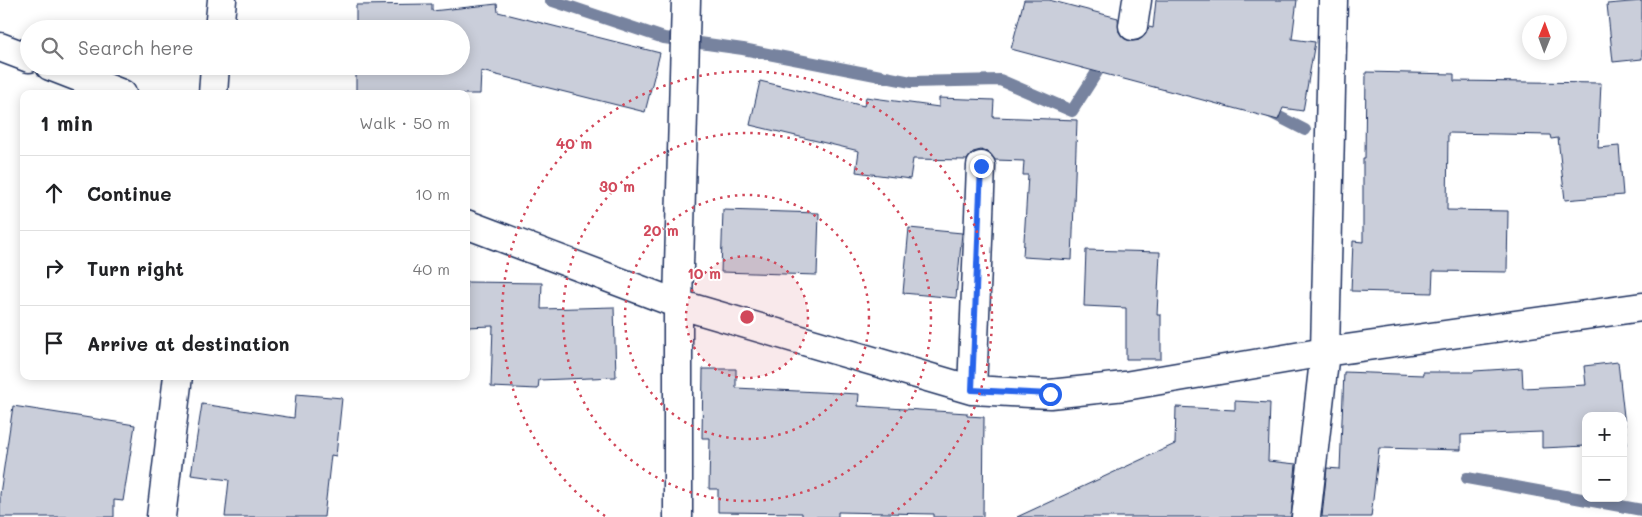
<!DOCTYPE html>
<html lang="en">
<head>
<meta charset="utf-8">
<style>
	:root { --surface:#fff; --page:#f2f2f2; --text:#202124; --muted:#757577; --line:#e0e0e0 }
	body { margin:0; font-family:Mali,sans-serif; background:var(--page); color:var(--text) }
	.controls { position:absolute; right:15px; bottom:15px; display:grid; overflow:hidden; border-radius:10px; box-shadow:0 2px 12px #0003 }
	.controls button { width:45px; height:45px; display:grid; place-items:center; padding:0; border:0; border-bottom:1px solid var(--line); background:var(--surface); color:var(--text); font:25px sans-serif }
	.compass { position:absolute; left:1522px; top:15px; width:45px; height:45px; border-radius:50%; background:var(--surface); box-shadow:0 2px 12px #0003; rotate:1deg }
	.stop { position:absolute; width:15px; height:15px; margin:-11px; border:4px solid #2563eb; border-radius:50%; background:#fff }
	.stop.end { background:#2563eb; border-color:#fff; box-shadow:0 1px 5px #0008 }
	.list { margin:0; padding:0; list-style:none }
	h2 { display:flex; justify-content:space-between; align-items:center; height:65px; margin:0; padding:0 20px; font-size:21px }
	h2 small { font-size:16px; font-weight:400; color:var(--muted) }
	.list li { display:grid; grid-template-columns:32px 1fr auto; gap:15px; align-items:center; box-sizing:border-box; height:75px; padding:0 20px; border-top:1px solid var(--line) }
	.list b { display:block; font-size:19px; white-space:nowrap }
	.list em { font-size:16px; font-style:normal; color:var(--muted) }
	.icon { flex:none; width:28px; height:28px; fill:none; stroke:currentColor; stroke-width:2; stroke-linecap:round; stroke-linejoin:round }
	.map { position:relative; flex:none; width:1642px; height:517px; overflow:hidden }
	.search { position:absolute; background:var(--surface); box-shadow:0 2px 12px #0003; left:20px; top:20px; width:450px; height:55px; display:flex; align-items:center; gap:12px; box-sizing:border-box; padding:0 18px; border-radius:28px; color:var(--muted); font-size:19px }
	.panel { position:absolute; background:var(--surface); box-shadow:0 2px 12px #0003; left:20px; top:90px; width:450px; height:290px; border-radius:10px }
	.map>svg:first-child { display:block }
</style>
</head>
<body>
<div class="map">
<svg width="1642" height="517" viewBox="0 0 1642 517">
	<rect width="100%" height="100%" fill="#fff"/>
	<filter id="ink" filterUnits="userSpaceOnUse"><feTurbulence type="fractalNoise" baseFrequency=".02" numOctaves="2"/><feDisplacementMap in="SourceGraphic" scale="10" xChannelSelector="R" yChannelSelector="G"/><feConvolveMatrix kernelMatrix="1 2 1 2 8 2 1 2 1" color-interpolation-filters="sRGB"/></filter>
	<g filter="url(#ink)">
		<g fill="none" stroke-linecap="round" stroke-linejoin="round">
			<path stroke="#77839f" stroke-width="12" d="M 550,0 L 664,38 L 743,49 L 911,82 L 1000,80 L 1072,111 L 1120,36 L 1146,48
				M 1266,110 L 1305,130
				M 1467,478 L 1642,510"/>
		</g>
		<path fill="#caceda" stroke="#1b2f5e" d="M 1024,0 L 1049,0 L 1118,18 L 1119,32 L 1124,38 L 1131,41 L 1139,40 L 1145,35 L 1149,27 L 1153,28 L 1156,0 L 1297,0 L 1292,39 L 1315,42 L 1303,111 L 1283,108 L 1278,120 L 1011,49 Z
			M 1642,1 L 1642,59 L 1613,62 L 1607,4 Z
			M 432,4 L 432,11 L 497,4 L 498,12 L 660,53 L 645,112 L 481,71 L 480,94 L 356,94 L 356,66 L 461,66 L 461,29 L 356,29 L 356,5 Z
			M 1366,72 L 1454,74 L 1454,81 L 1601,83 L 1598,148 L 1619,146 L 1623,195 L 1565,200 L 1558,138 L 1551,139 L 1550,135 L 1448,133 L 1447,210 L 1508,211 L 1507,272 L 1433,271 L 1432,293 L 1351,291 L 1353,241 L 1363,242 L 1363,158 L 1365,158 Z
			M 760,81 L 864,106 L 866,97 L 939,107 L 939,98 L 994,100 L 993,117 L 1077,120 L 1072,260 L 1023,257 L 1028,175 L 1023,175 L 1024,161 L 995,160 L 990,153 L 981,150 L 973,152 L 967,160 L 913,159 L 910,179 L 856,172 L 859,151 L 750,125 Z
			M 723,210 L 819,213 L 817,275 L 721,272 Z
			M 909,228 L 962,233 L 956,298 L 903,293 Z
			M 1086,250 L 1160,252 L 1157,315 L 1161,315 L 1161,359 L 1126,359 L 1126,308 L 1084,306 Z
			M 466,282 L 542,283 L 541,309 L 614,307 L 616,377 L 539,380 L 538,389 L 491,387 L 493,326 L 466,327 Z
			M 1618,362 L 1627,444 L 1623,444 L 1623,416 L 1586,416 L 1586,446 L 1542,448 L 1542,432 L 1461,435 L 1461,450 L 1379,448 L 1371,517 L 1322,517 L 1327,468 L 1340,469 L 1344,372 L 1423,375 L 1423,372 L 1474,372 L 1474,371 L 1522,368 L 1523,388 L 1586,385 L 1584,366 Z
			M 703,369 L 736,369 L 736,388 L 859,394 L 858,406 L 967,413 L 967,416 L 984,417 L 983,517 L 934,517 L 934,514 L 838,512 L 838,517 L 802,517 L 802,513 L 718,512 L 718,489 L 709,489 L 710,438 L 702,438 Z
			M 296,394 L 342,398 L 336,456 L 331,455 L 324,517 L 225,517 L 229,480 L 191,475 L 202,404 L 294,418 Z
			M 1235,401 L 1270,403 L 1268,461 L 1296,464 L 1291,517 L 1017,517 L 1175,444 L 1176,407 L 1235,410 Z
			M 13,406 L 135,425 L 123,501 L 114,500 L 114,517 L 0,517 L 0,494 Z"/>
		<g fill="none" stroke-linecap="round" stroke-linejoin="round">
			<defs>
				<path id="street" d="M 1133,26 L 1137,0
					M 219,29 L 222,0
					M 0,47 L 29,58
					M 50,66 L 122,94
					M 213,94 L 215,66
					M 466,224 L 678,304 L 972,390 L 1050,394 L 1125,386 L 1325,352 L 1642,307
					M 972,390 L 981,166
					M 161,517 L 178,376
					M 678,517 L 678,304 L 686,0
					M 1306,517 L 1325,352 L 1333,0"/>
			</defs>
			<use href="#street" stroke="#1b2f5e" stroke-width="31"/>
			<use href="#street" stroke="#fff" stroke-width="28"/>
		</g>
	</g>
	<g fill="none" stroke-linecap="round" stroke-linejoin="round" filter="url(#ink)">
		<path stroke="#2563eb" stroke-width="6" d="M 981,166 L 972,390 L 1050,394"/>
	</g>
	<circle cx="747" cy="317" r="61" fill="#d1495b" fill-opacity=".12"/>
	<g fill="none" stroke="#d1495b" stroke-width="2.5" stroke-dasharray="2.5 5">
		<circle cx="747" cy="317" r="61"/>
		<circle cx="747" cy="317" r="122"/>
		<circle cx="747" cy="317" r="184"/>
		<path d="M605 516A245 245 0 1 1 889 516"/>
	</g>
	<circle cx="747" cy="317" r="8" fill="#d1495b" stroke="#fff" stroke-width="2.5"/>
	<g font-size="15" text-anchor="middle" font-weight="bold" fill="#d1495b" stroke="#fff" stroke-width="4" stroke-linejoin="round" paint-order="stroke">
		<text x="574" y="149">40 m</text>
		<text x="617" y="192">30 m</text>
		<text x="661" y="236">20 m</text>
		<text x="704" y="279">10 m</text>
	</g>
</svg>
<div class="controls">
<button>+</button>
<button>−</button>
</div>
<svg class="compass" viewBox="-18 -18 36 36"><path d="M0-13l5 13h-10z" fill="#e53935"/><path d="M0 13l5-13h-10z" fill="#757577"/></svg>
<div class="stop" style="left:1050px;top:394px"></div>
<div class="stop end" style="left:981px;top:166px"></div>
<div class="search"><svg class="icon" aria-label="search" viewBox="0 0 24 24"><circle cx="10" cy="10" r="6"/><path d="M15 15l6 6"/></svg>Search here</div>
<section class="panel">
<h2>1 min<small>Walk · 50 m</small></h2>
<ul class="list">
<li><svg class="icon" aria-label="ahead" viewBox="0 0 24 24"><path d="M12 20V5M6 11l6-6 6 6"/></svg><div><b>Continue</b></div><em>10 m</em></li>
<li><svg class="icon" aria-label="right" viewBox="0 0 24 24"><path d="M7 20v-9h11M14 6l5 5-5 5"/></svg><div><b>Turn right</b></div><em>40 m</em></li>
<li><svg class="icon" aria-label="arrive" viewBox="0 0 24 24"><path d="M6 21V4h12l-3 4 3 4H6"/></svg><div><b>Arrive at destination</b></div></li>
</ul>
</section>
</div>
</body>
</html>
